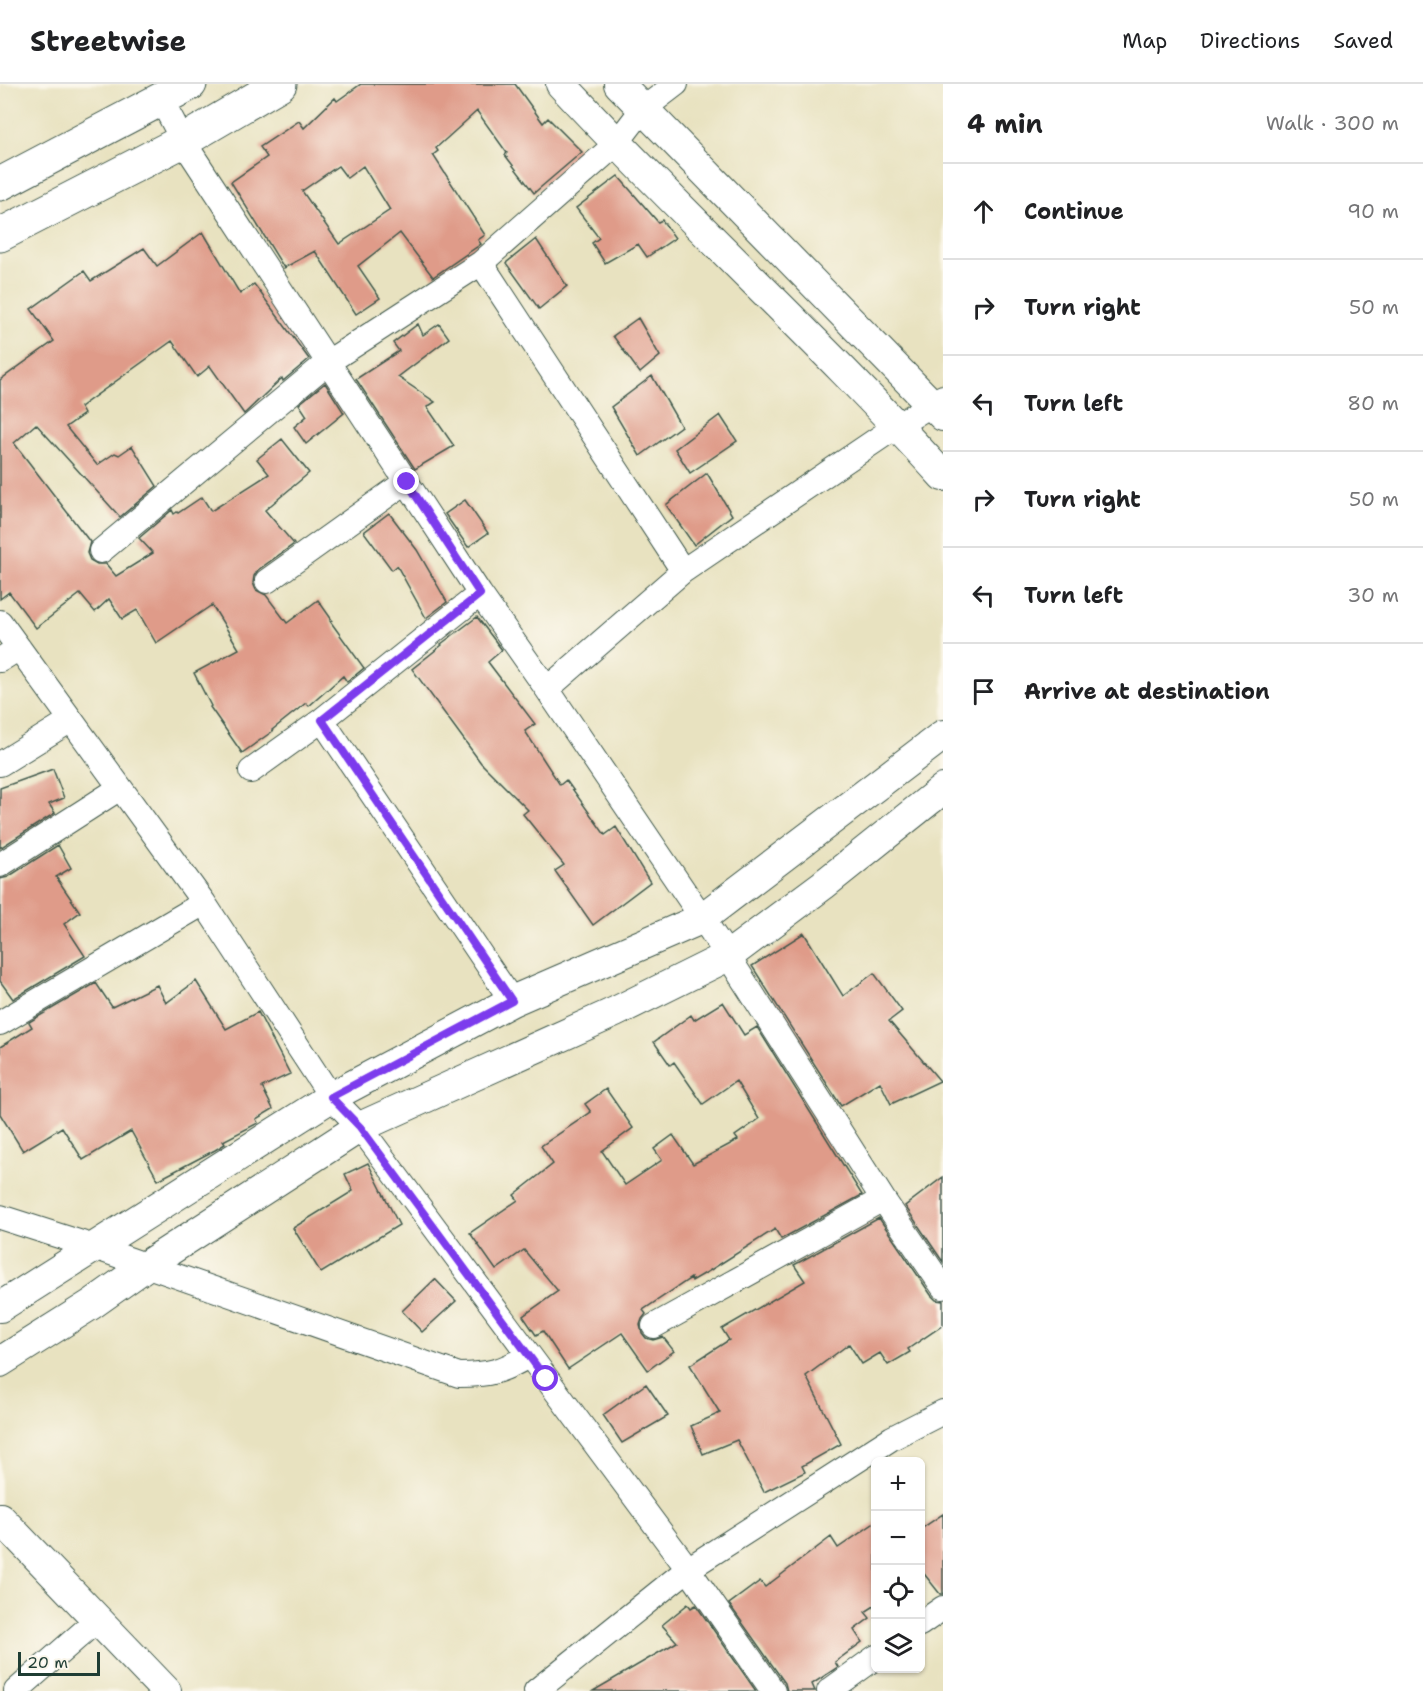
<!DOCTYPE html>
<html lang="en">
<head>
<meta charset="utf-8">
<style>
	:root { --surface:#fff; --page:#f6f6f6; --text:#202124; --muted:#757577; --line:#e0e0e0 }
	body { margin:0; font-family:"Shantell Sans",sans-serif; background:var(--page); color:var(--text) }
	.controls { position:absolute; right:18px; bottom:18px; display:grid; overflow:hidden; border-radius:9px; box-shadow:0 2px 4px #0004 }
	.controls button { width:54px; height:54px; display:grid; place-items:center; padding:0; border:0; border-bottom:2px solid var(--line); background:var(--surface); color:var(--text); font:30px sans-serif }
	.scale { position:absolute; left:18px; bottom:15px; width:82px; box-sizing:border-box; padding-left:6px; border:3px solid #1f3d34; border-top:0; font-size:16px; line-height:21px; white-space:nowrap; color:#1f3d34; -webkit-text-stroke:4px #fbf7ec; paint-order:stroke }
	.stop { position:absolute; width:18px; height:18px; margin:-14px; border:4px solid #7c3aed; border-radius:50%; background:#fff }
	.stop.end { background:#7c3aed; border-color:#fff; box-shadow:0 2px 6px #0008 }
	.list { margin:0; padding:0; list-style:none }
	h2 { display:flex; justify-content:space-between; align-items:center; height:78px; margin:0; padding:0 24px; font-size:26px }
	h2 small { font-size:20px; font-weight:400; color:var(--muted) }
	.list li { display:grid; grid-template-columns:39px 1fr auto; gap:18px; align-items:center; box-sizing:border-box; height:96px; padding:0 24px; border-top:2px solid var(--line) }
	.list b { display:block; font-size:22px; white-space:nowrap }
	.list em { font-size:20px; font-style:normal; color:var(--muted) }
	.icon { flex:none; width:33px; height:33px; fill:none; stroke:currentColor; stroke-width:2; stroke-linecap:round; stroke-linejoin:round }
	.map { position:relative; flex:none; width:943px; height:1607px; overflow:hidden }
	header { display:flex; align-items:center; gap:36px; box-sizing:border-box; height:84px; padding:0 30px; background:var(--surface); border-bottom:2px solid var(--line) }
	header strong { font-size:28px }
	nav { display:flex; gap:33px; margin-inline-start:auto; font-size:21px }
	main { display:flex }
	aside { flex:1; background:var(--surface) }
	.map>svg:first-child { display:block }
</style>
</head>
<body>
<header>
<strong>Streetwise</strong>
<nav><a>Map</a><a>Directions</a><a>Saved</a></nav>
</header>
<main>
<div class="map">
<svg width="943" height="1607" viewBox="0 0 943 1607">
	<rect width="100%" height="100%" fill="#fbf7ec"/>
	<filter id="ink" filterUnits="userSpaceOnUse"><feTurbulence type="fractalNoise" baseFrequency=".0167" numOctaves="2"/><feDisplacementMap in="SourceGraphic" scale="12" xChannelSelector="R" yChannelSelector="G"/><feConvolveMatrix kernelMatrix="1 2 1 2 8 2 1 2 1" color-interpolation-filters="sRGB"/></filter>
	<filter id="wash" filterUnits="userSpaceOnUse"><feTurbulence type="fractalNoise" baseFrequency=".008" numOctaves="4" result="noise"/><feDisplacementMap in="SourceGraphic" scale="24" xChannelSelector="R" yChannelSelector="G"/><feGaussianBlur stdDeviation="1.35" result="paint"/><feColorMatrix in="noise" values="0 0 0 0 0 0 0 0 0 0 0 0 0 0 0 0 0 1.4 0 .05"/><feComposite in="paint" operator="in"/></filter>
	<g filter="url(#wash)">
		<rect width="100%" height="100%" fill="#e8e2c0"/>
		<g id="blocks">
			<path fill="#df9b89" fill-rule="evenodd" d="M 361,0 L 515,0 L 543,39 L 548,34 L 582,68 L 534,109 L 505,71 L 507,69 L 477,27 L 436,64 L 438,67 L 433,71 L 485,151 L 478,156 L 481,160 L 433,193 L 400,149 L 358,182 L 380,214 L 356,230 L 315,167 L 284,184 L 231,98 L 267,73 L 260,63 L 299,37 L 304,44 L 335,14 L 337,17 ZM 338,82 L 347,94 L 363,82 L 390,126 L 339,160 L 302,107 Z
				M 618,92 L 658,138 L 662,136 L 675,154 L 647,173 L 638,160 L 605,179 L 592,159 L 599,154 L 576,124 Z
				M 203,148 L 240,210 L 254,200 L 309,275 L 283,297 L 282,294 L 244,330 L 210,282 L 197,293 L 172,257 L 80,323 L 84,330 L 66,343 L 97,381 L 115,369 L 119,371 L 132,362 L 157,402 L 120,433 L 36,340 L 14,359 L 90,458 L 87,469 L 90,476 L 97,480 L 106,480 L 116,492 L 153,469 L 139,454 L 172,426 L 174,430 L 177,428 L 178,429 L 202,413 L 211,427 L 269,390 L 257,375 L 282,355 L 309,389 L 265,426 L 294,460 L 258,486 L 254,492 L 253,499 L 256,506 L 266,511 L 287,539 L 318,516 L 332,536 L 330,537 L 364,584 L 347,598 L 343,592 L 309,622 L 306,619 L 272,646 L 273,647 L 242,669 L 210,623 L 211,622 L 194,589 L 239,565 L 212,521 L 156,559 L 137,526 L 122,535 L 109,515 L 95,528 L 80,510 L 36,544 L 9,508 L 0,515 L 0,296 L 54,257 L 31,225 L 84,187 L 91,197 L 144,164 L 157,182 Z
				M 536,155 L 567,202 L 539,225 L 506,179 Z
				M 638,234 L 660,272 L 640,289 L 613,252 Z
				M 418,240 L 423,251 L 439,240 L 449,254 L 398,293 L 435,318 L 427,323 L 454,362 L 415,385 L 356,295 L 399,267 L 393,259 Z
				M 652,292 L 681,342 L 640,372 L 611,323 Z
				M 325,299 L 344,329 L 306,360 L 294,343 L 307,332 L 299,320 Z
				M 720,331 L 737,357 L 690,389 L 675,365 Z
				M 707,389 L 732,431 L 694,461 L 666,421 Z
				M 465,416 L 488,449 L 468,463 L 445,430 Z
				M 389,429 L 417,466 L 447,518 L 426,534 L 397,482 L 392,486 L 364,448 Z
				M 477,533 L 502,566 L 488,578 L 535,640 L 525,647 L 560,701 L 566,696 L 605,751 L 616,743 L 650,798 L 593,841 L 555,787 L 564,781 L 523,730 L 528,726 L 481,679 L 412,585 L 442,561 L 441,560 Z
				M 53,685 L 64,714 L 49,720 L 55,729 L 0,764 L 0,704 Z
				M 58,761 L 71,784 L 56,793 L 80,828 L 64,840 L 85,872 L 13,915 L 0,897 L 0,795 L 8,793 Z
				M 804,849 L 843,912 L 874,889 L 902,927 L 889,937 L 940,997 L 891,1020 L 880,998 L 841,1022 L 752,882 Z
				M 196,897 L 226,945 L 258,928 L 290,990 L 262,1003 L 273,1025 L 256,1035 L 258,1039 L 223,1057 L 225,1060 L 215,1066 L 158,1096 L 131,1047 L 83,1076 L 62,1043 L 23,1067 L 0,1030 L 0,963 L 32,943 L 29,938 L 96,899 L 112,923 L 157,901 L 166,919 Z
				M 723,918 L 744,951 L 757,943 L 862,1111 L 781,1155 L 775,1145 L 709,1187 L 692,1197 L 691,1194 L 643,1226 L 646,1230 L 642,1235 L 640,1241 L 642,1249 L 646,1254 L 653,1256 L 663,1253 L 674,1267 L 648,1286 L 622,1249 L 568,1285 L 543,1247 L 536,1251 L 523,1232 L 558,1207 L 524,1166 L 496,1186 L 470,1149 L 518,1116 L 514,1111 L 553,1080 L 541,1062 L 591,1028 L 585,1020 L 606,1005 L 633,1044 L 602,1067 L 625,1101 L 662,1076 L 654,1065 L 673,1051 L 693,1080 L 738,1056 L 735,1052 L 759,1035 L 736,997 L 703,1020 L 674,978 L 670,981 L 654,958 L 691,931 L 694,936 Z
				M 368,1079 L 399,1141 L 321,1189 L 293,1144 L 353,1107 L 345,1090 Z
				M 943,1093 L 943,1178 L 905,1122 Z
				M 879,1134 L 931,1211 L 936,1216 L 943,1217 L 943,1241 L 908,1265 L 910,1268 L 888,1281 L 880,1269 L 862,1280 L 849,1260 L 806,1292 L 841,1360 L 802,1382 L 805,1388 L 764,1408 L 737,1356 L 703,1370 L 691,1342 L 720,1329 L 690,1281 L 729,1256 L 722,1245 L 805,1197 L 794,1181 Z
				M 435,1195 L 456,1217 L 422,1248 L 402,1227 Z
				M 646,1300 L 668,1332 L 622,1359 L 603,1331 Z
				M 943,1430 L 943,1510 L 940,1510 L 921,1486 L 921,1445 Z
				M 876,1438 L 876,1521 L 865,1528 L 870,1534 L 854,1546 L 862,1558 L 835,1578 L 838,1583 L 812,1600 L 815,1607 L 787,1607 L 785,1599 L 729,1520 L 760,1497 L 765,1503 L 831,1453 L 838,1464 Z
				M 688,1520 L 691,1524 L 696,1521 L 756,1607 L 593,1607 L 677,1558 L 662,1541 Z"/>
		</g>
	</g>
	<g filter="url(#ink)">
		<use href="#blocks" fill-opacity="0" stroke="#3d5649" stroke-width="1.5"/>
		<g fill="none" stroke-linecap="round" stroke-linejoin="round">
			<defs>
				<path id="minor" d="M 161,15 L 183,57 L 480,510 L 547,605 L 728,872 L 883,1115 L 943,1203
					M 481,179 L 683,487 L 897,342 L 943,313
					M 101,467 L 328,278 L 481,179 L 616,60 L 642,26 L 676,0
					M 267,497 L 407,397
					M 0,538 L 204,819 L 331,1013 L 360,1043 L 688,1485 L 773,1607
					M 0,576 L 19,564
					M 547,605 L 683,487
					M 322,636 L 512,917
					M 0,680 L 71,636
					M 251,687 L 322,636 L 480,510
					M 0,781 L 120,704
					M 0,939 L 204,819
					M 0,1133 L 94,1163 L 459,1291 C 489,1291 503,1287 528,1272
					M 654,1242 L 883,1115
					M 920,1540 L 943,1524
					M 16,1607 L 97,1536
					M 536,1607 L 688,1485 L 892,1354 L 943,1328
					M 829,1607 L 876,1573"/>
				<path id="tertiary" d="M 561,0 C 685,134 821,257 943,392
					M 619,0 L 943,332
					M 0,1223 L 331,1013 L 512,917 L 701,835 L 943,651
					M 0,1278 L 92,1220 L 147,1181 L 360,1043 L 615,928 L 728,872 L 823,801 L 943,705
					M 0,1434 L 166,1607"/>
				<path id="secondary" d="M 0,100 L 190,0
					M 0,151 L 183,57 L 280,0"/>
			</defs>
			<use href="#minor" stroke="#3d5649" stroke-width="26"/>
			<use href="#tertiary" stroke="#3d5649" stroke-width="32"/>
			<use href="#secondary" stroke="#3d5649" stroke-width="35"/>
			<use href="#minor" stroke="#fff" stroke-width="24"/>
			<use href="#tertiary" stroke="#fff" stroke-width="30"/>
			<use href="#secondary" stroke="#fff" stroke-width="33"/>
		</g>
	</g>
	<g fill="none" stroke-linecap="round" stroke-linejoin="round" filter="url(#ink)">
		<path stroke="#7c3aed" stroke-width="8" d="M 407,398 L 480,510 L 322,636 L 512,917 L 331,1013 L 360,1043 L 546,1295"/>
	</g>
</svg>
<div class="controls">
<button>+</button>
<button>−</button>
<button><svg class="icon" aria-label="locate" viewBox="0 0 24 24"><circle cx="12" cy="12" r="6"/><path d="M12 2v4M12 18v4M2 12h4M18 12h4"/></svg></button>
<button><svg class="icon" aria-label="layers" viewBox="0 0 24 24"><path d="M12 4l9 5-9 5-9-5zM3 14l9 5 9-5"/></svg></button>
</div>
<div class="scale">20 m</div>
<div class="stop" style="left:546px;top:1295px"></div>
<div class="stop end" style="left:407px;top:398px"></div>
</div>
<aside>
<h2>4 min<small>Walk · 300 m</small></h2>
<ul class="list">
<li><svg class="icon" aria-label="ahead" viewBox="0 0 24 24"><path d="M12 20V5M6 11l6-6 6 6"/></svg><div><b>Continue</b></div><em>90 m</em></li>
<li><svg class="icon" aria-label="right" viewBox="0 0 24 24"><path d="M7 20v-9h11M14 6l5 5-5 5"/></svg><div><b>Turn right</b></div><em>50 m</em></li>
<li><svg class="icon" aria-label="left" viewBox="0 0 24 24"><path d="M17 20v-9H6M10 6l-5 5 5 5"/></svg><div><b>Turn left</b></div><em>80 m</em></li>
<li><svg class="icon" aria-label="right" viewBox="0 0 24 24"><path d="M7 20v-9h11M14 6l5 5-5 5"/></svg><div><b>Turn right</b></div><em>50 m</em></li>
<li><svg class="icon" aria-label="left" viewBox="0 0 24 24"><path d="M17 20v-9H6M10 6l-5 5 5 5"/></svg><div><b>Turn left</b></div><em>30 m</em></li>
<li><svg class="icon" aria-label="arrive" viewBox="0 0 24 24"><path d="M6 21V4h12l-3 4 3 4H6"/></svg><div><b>Arrive at destination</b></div></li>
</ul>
</aside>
</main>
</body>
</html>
